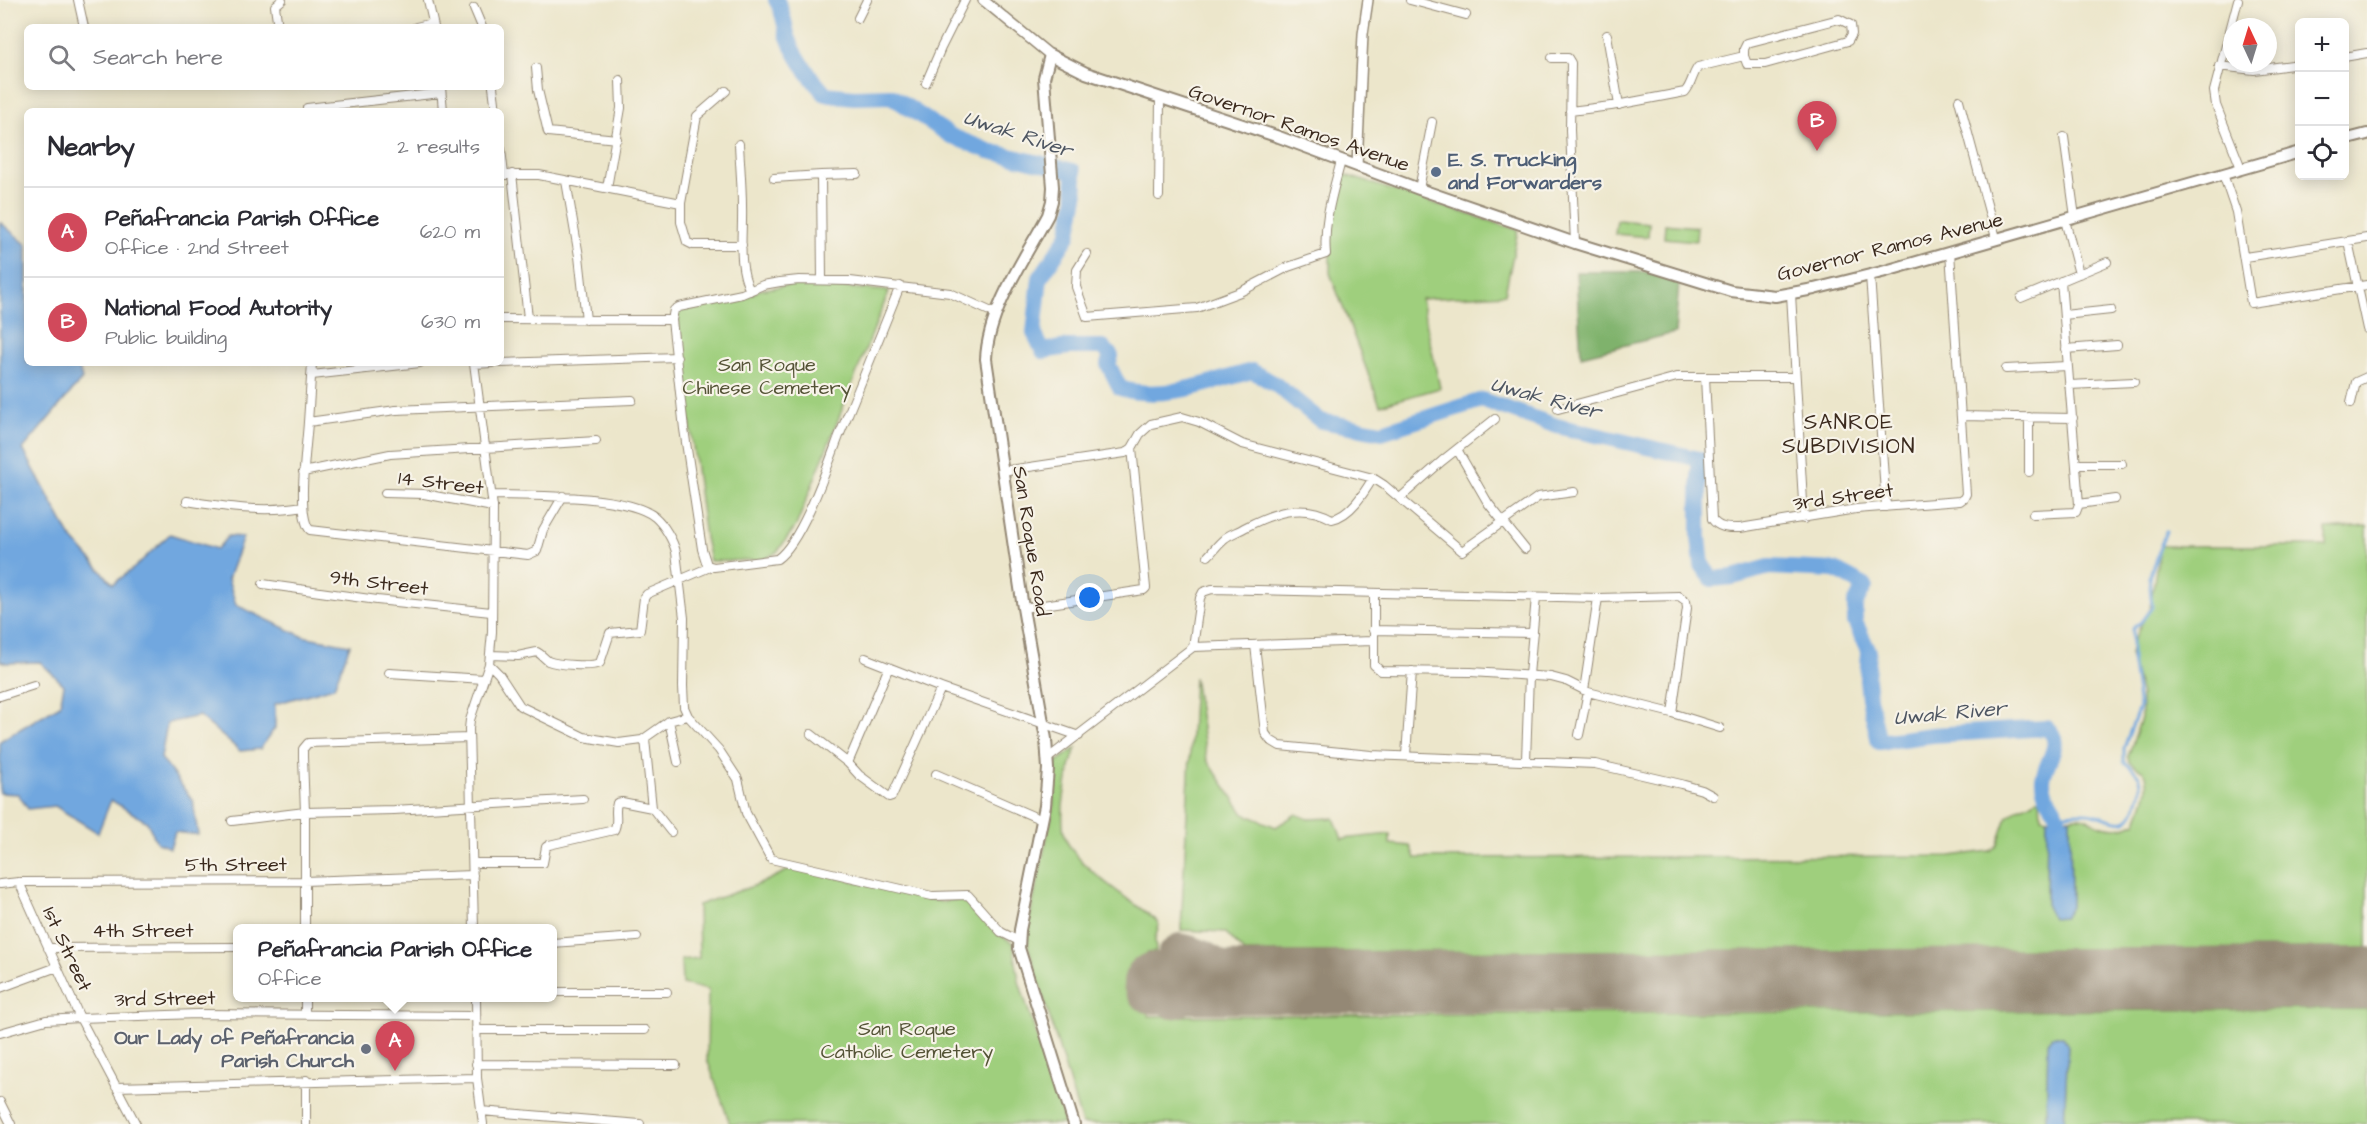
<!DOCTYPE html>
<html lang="en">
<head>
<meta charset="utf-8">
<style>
	:root { --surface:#fff; --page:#f2f2f3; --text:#2b2b33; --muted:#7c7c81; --line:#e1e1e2; --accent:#d1495b }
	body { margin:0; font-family:"Architects Daughter",sans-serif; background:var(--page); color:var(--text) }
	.controls { position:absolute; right:18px; top:18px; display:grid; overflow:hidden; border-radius:9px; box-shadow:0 3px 15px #0003 }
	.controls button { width:54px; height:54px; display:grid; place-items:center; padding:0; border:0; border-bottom:2px solid var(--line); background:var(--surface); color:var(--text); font:30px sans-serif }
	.compass { position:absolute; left:2223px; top:18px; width:54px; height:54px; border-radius:50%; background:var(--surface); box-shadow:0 3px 15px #0003; rotate:356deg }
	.you { position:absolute; left:1090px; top:598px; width:21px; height:21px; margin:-15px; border:4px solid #fff; border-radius:50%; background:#1a73e8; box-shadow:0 0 0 9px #1a73e833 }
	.badge { display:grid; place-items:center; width:39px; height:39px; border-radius:50%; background:var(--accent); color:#fff; font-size:20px; font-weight:700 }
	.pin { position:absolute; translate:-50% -50px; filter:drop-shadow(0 2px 3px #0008) }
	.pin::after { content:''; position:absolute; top:32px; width:21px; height:18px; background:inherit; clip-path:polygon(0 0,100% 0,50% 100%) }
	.popup { position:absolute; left:233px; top:924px; width:324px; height:78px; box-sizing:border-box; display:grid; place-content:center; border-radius:9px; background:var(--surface); filter:drop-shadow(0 2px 4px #0005); font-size:20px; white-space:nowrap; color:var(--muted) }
	.popup b { font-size:22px; color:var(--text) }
	.popup::after { content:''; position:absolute; left:50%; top:100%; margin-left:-12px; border:12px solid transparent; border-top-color:var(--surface) }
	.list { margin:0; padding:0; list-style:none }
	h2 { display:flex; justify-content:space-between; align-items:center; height:78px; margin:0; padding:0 24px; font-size:26px }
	h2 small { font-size:20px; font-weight:400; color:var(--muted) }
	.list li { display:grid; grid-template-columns:39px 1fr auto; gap:18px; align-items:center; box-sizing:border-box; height:90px; padding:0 24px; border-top:2px solid var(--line) }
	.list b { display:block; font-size:22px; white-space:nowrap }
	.list p { margin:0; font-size:20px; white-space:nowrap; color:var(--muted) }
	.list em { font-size:20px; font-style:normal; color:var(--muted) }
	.icon { flex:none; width:33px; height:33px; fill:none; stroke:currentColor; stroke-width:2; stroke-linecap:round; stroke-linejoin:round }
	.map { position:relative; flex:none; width:2367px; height:1124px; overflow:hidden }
	.search { position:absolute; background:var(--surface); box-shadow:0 3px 15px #0003; left:24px; top:24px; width:480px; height:66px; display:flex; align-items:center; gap:15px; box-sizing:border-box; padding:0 21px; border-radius:9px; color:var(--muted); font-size:22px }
	.panel { position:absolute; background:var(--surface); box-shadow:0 3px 15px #0003; left:24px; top:108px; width:480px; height:258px; border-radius:9px }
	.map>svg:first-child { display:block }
</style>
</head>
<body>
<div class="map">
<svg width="2367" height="1124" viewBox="0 0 2367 1124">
	<rect width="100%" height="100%" fill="#f7f3e8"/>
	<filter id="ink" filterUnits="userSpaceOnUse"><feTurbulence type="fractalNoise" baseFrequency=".0167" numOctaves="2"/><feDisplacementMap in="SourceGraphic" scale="12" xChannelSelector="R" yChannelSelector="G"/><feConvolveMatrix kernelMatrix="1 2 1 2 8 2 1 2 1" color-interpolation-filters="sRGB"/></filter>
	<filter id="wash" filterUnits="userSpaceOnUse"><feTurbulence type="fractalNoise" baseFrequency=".008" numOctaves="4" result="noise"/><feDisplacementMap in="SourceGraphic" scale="24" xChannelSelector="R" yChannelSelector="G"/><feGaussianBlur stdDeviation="1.35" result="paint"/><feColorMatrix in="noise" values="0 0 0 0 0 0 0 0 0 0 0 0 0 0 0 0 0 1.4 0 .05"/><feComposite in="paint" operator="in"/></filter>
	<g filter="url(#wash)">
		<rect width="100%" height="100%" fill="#ece6cb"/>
		<path fill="#9fcf7d" stroke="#6d7c4e" stroke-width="1.5" d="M 1342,174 L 1518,230 L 1505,294 L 1421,299 L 1440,388 L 1380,405 L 1330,273 L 1330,222 Z
			M 1617,220 L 1649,223 L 1648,237 L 1615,234 Z
			M 1665,224 L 1697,227 L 1696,241 L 1664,238 Z
			M 797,284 L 889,291 L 796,526 L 777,552 L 763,560 L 710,561 L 705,538 L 679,338 L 678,310 L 744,298 L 759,290 Z
			M 2367,526 L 2367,948 L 1244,952 L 1225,932 L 1181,930 L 1194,677 L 1207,760 L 1244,814 L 1276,827 L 1296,814 L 1308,819 L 1334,818 L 1342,839 L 1390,834 L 1390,844 L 1410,846 L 1415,858 L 1951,856 L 1990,851 L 1997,846 L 2007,817 L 2019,808 L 2040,798 L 2041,817 L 2047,818 L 2046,906 L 2071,907 L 2070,818 C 2087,814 2089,822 2103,826 C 2116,830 2126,827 2137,822 C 2141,809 2155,780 2142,770 C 2137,767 2133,766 2129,762 L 2128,757 L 2141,718 L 2141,695 L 2130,654 L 2133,641 L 2150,607 L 2160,546 L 2326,546 L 2326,529 Z
			M 1076,748 C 1068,771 1057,815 1066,839 C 1075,865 1133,902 1156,920 L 1159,925 L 1155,939 L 1156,952 L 1147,953 L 1149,1016 L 2367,1009 L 2367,1124 L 2064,1124 L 2068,1044 L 2063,1036 L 2052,1036 L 2048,1043 L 2046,1124 L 1082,1124 L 1028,946 L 1027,930 L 1053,809 L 1055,763 Z
			M 795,867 L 941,902 L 962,898 L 970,901 L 998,934 L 1013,943 L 1019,981 L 1065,1124 L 730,1124 L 707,1059 L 708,990 L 682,984 L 681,960 L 699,958 L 698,905 L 762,883 Z"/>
		<path fill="#7fb26c" stroke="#5d6e45" stroke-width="1.5" d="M 1576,272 L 1648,272 L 1679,282 L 1675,333 L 1581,356 Z"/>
		<path fill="#71a7df" stroke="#56687e" stroke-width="1.5" d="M 0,222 L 27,245 L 27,363 L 78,363 L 82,379 L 23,449 L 70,536 L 113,584 L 134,568 L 170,534 L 217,549 L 228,536 L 243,537 L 228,579 L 236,605 L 302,636 L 350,645 L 334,687 L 275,704 L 275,728 L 260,749 L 240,751 L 199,716 L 167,723 L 161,758 L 193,801 L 198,835 L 175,832 L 170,848 L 157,843 L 147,822 L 111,800 L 98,833 L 55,806 L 28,809 L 18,794 L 0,793 L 0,741 L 60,705 L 64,685 L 40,662 L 7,663 L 0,661 Z
			M 2047,818 L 2070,818 L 2071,907 L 2064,917 L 2052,918 L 2046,906 Z
			M 2052,1036 L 2063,1036 L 2068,1043 L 2064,1124 L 2046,1124 L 2048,1043 Z"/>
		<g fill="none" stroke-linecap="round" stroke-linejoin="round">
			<path stroke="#71a7df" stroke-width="3" d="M 2056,815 C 2069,814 2082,811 2094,814 C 2120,822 2130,831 2139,797 C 2145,778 2138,773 2124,762 L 2124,748 L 2139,707 L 2132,659 L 2132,629 L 2141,622 L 2152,607 L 2149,577 L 2166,531"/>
			<path stroke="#71a7df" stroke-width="16" d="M 776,0 C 784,11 784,25 788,37 C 796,59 810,77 825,94 L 854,97 L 891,96 L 951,136 L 989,151 L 1073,171 L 1076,197 L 1068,236 L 1040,278 L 1034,333 L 1043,351 L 1068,347 L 1103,347 L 1111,356 L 1108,364 L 1120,388 C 1162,402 1211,382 1252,371 L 1275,384 L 1321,421 L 1382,432 L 1482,400 L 1557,426 L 1699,459 L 1699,537 L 1702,565 L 1712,579 L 1733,577 L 1769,567 L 1835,570 L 1865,586 L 1855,604 L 1855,622 L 1869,652 L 1867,679 L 1869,698 L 1879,742 L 1932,735 L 2046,728 C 2066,741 2045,762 2043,779 C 2042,796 2053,803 2058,817 C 2060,823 2058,833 2058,840"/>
			<path stroke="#948874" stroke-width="24" d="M 1183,972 C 1169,978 1162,995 1172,1007 L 1178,1006 L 1221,983
				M 1207,983 L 1173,967 L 1170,952 L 1179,945 C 1207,949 1225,965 1246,983"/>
			<path stroke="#948874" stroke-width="62" d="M 1154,983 L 2367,978"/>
		</g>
	</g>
	<g filter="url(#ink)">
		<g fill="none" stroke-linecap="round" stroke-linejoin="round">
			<defs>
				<path id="minor" d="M 78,0 L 84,27
					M 428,0 L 434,27
					M 1410,0 L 1466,15
					M 2238,0 L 2214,91 L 2216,105 L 2241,168
					M 474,8 L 482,27
					M 858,18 L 867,0
					M 278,27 L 275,6 L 282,0
					M 416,27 L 433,23
					M 1607,35 L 1619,105
					M 2344,57 L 2367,53
					M 1552,58 L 1568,58 L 1571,63 L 1570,130 L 1575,243
					M 2219,66 L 2254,70 L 2300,64
					M 536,68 L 538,90 L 548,132 L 617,139
					M 926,83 L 941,48 L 965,0
					M 441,87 L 443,111
					M 493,87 L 496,111
					M 1959,100 L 1996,238
					M 307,108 L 441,93
					M 1570,111 L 1611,106 L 1685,92 C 1692,84 1692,75 1698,67 L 1744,56 L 1744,49 L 1747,43 L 1839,19 L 1851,25 L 1852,34 L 1848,41 L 1765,64 L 1747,64 L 1744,56
					M 2064,137 L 2075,217
					M 739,144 C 740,165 742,186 742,206 C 743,235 737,264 750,291
					M 501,149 L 504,175
					M 512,174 L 528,318
					M 2223,174 L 2236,212 L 2251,303 L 2367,285
					M 501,175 L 539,175 L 681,203 L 681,222 L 687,242 L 693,245 L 742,245
					M 821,175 L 857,174
					M 774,178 L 821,175 L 822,280
					M 566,181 L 579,256 L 586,320
					M 607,188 L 621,108 L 620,80
					M 1419,189 L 1432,122
					M 1159,196 L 1160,98
					M 681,203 L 697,116 L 726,91
					M 2065,220 L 2079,274
					M 2348,241 L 2367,329
					M 1087,254 L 1077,270 L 1076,287 L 1087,317 L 1197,308 L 1240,292 L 1288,267 L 1326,254 C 1323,222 1333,192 1341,161
					M 2245,257 L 2367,238
					M 1870,275 L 1886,507
					M 900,286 C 880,336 860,386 839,436 C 828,465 802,542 777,559 L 714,567 L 707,565 L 702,549 L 684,429 L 672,320 L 674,310 L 679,307 L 742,294 L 763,285 L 780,282 L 799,280 L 850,281 L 950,293 L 996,314
					M 1791,294 L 1804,519
					M 2021,298 L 2107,262
					M 2064,315 L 2111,310
					M 501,319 L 672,320
					M 2066,349 L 2117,345
					M 474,363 L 493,507 L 492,632 L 489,664 L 470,720 L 469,729 L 474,928
					M 501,363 L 677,357
					M 474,364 L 492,363
					M 2006,369 L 2067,366
					M 312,375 L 420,363
					M 1705,377 L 1712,519 C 1719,529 1729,528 1740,528 L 1856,509 L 1960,501 L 1964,498 L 1966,494 L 1950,252
					M 2069,385 L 2134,382
					M 2351,403 L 2356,382 L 2367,377
					M 1558,409 L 1677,377 L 1794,377
					M 1962,416 L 2073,418
					M 2029,417 L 2029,472
					M 308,422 L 312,363
					M 1458,451 L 1488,503 L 1525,549
					M 2077,464 L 2122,464
					M 1002,471 L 1125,453 L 1132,448 L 1140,434 L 1151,424 L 1182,417 L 1199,422 L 1242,444 L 1373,478 L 1384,485 L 1462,551 L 1538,497 L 1574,492
					M 303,472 L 390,454 L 596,441
					M 385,493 L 424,494 L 493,507
					M 492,495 C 530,496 626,494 655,517 C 664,525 673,540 676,552 L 684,618 L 683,686 L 684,707 L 688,716 L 719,750 L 738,779 L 746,813 L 771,859 L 932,896 L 968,895 L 1001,932 L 1019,941
					M 563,496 L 543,530 L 537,551 L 528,555 L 310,530 C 296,516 307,443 308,422 L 396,410 L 632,400
					M 1400,498 L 1442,461 L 1495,419
					M 187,501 C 225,507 265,513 303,506
					M 2079,504 L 2115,499
					M 2033,514 L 2076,512 L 2079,504 L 2061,281
					M 1208,556 C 1213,551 1218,544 1224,539 C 1229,534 1238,532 1244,528 C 1272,513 1302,502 1332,519 C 1350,516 1364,493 1373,478
					M 263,584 L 377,600 L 491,612
					M 1023,608 L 1144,590 L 1146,588 L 1132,448
					M 1373,630 L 1533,633
					M 1255,645 L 1265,733 L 1270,740 L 1280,746 L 1371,755 L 1595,764 L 1681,784 L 1702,790 L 1713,796
					M 1193,647 L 1200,598 L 1203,592 L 1212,589 L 1598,598 L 1679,596 L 1686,601 L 1687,608 L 1672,713 L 1588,692 L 1566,681 L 1551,677 L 1471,672 L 1381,671 L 1374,665 L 1374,593
					M 491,655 L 518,656 L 537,652 C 541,654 544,658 548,661 C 557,665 591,667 600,663 L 610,633 L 640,630 L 644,598 L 647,594 L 710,567
					M 865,658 L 941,688 L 1079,736
					M 489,664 L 499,674 L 520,706 L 584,737 L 619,743 L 642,740 L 669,721 L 688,716
					M 389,673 L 484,679
					M 1584,690 L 1598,598
					M 0,696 L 34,685
					M 1672,713 L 1720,728
					M 669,721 L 678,762
					M 811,734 L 848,763 L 889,667
					M 1579,735 L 1588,692
					M 645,739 L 652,808
					M 1406,755 L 1412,671
					M 1047,759 L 1193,647 L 1372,641
					M 1526,760 L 1529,675 L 1536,597
					M 848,763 L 859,775 L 889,797 L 892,796 L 941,688
					M 936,774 L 1042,820
					M 232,821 L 305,812 L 394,810 L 583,799
					M 473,863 L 543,863 L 546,847 L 549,845 L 614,830 C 619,822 614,812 617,803 L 622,802 L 652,808 L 671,832
					M 19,882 L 80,1018 L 136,1124
					M 0,884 L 19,882 L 304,881 L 473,875
					M 305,928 L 305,812 L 303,757 L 303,749 L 308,743 L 469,738
					M 552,943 L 637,937
					M 48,948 L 237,947
					M 0,988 L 57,967
					M 552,992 L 667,992
					M 476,998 L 477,1078 L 483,1124
					M 305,1014 L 305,998
					M 476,1030 L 645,1030
					M 0,1033 L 46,1020 L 80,1018 L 197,1014 L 476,1016
					M 476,1064 L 676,1065
					M 306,1080 L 306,1124
					M 116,1087 L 477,1078
					M 0,1102 L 11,1124
					M 481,1111 L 640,1124"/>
				<path id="tertiary" d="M 983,0 L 1050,55
					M 1357,166 L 1363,34 L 1368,0"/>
				<path id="secondary" d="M 2344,140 L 2367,134
					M 1074,1124 L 1019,948 L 1020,930 L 1045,806 L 1048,769 L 1046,739 L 1023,608 L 986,359 C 988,310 1025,258 1048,215 L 1052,201 L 1053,187 L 1044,78 L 1050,55 L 1086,73 L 1279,137 L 1419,189 L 1575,243 L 1731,291 L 1775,296 L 1814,289 L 1882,272 L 2300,152"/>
			</defs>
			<use href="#minor" stroke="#948874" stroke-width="10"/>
			<use href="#tertiary" stroke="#948874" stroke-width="12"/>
			<use href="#secondary" stroke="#948874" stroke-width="14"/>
			<use href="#minor" stroke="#fff" stroke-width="8"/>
			<use href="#tertiary" stroke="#fff" stroke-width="9"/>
			<use href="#secondary" stroke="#fff" stroke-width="10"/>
		</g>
	</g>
	<circle fill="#5c6f8a" stroke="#f7f3e8" stroke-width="2" cx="1436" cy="172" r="6"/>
	<circle fill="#6b7280" stroke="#f7f3e8" stroke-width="2" cx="366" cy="1049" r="6"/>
	<g text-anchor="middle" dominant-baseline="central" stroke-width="4.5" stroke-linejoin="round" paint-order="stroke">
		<g font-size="20" fill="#3b2a1e" stroke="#f7f3e8">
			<text transform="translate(1299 128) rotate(19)">Governor Ramos Avenue</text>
			<text transform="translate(1890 247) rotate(-14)">Governor Ramos Avenue</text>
			<text transform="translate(441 483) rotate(7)">14 Street</text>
			<text transform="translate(1843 497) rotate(-8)">3rd Street</text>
			<text transform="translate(1031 541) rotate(81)">San Roque Road</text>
			<text transform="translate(379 583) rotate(7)">9th Street</text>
			<text x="236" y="865">5th Street</text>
			<text x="143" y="931">4th Street</text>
			<text transform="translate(67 949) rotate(65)">1st Street</text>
			<text transform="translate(165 999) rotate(-1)">3rd Street</text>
		</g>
		<g font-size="20" font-weight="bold" fill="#4e5e75" stroke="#f7f3e8" text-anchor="start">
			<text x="1448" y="160">E. S. Trucking<tspan x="1448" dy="23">and Forwarders</tspan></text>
		</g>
		<g font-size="20" fill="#545336" stroke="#f7f3e8">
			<text x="767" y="365">San Roque<tspan x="767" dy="23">Chinese Cemetery</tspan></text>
			<text x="907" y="1029">San Roque<tspan x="907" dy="23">Catholic Cemetery</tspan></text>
		</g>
		<g font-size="20" font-weight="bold" fill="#5b616d" stroke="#f7f3e8" text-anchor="end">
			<text x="354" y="1038">Our Lady of Peñafrancia<tspan x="354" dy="23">Parish Church</tspan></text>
		</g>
		<g font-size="21" font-style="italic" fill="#4e5662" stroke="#f7f3e8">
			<text transform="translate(1018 134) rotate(18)">Uwak River</text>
			<text transform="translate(1546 398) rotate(15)">Uwak River</text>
			<text transform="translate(1950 713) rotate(-5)">Uwak River</text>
		</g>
		<g font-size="21" letter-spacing="1.5" fill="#3b2a1e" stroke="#f7f3e8">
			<text x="1849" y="422">SANROE<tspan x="1849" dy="24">SUBDIVISION</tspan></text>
		</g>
	</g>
</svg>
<div class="controls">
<button>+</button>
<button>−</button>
<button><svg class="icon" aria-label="locate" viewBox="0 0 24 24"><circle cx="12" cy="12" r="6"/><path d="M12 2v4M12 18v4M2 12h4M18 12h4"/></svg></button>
</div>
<svg class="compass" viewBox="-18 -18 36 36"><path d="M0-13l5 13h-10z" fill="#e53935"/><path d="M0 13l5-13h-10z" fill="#7c7c81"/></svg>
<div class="you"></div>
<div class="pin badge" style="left:395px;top:1071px">A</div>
<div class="popup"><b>Peñafrancia Parish Office</b>Office</div>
<div class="pin badge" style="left:1817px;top:151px">B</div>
<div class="search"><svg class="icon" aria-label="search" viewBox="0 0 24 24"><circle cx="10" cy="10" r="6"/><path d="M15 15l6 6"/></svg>Search here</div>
<section class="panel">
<h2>Nearby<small>2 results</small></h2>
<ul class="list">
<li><span class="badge">A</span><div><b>Peñafrancia Parish Office</b><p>Office · 2nd Street</p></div><em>620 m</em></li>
<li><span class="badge">B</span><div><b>National Food Autority</b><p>Public building</p></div><em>630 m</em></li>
</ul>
</section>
</div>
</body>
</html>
